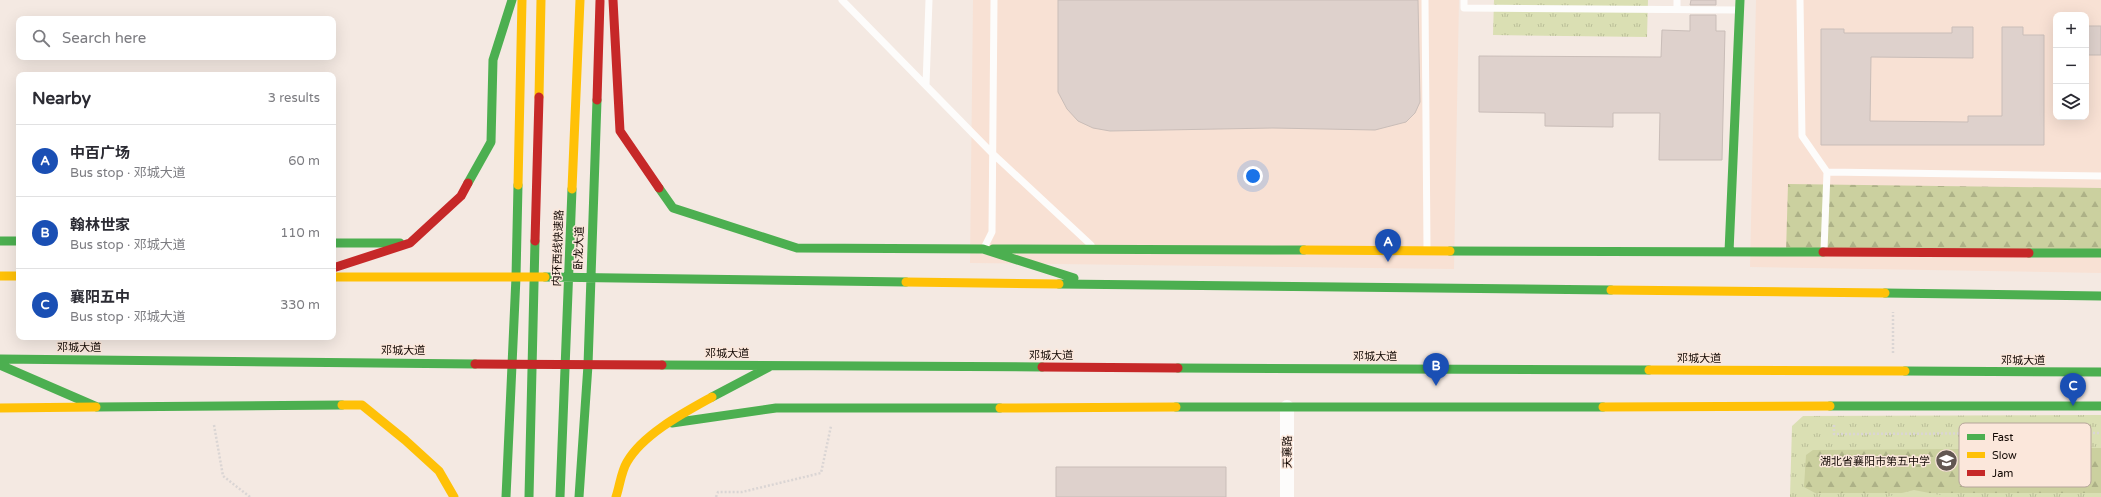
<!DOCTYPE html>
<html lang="en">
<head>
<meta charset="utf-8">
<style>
	:root { --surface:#fff; --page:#f2f2f3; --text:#2b2b33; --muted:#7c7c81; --line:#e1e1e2; --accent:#625752 }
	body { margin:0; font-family:"Varela Round","Noto Sans SC",sans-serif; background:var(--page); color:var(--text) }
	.controls { position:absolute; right:12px; top:12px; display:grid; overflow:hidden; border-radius:8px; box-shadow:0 4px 16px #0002 }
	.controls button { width:36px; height:36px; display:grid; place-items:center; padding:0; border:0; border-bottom:1px solid var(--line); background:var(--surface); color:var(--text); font:20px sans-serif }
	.you { position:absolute; left:1253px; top:176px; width:14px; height:14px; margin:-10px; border:3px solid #fff; border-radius:50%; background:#1a73e8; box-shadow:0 0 0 6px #1a73e833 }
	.badge { display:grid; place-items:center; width:26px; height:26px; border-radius:50%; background:var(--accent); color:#fff; font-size:13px; font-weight:700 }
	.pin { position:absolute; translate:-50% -33px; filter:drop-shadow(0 1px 2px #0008) }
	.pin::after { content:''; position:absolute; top:21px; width:14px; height:12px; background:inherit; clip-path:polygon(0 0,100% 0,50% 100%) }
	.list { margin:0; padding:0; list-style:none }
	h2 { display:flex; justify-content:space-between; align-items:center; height:52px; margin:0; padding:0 16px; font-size:17px }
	h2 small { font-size:13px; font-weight:400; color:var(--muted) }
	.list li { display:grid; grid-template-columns:26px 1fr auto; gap:12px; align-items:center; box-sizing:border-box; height:72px; padding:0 16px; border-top:1px solid var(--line) }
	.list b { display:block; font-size:15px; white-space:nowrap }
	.list p { margin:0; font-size:13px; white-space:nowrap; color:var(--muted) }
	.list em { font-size:13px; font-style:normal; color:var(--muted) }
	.icon { flex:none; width:22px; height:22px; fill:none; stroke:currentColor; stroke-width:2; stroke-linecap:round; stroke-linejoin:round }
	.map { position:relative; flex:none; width:2101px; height:497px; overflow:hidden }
	.search { position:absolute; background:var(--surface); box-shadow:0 4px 16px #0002; left:16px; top:16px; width:320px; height:44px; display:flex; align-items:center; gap:10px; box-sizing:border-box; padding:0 14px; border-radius:8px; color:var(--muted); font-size:15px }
	.panel { position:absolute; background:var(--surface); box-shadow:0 4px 16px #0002; left:16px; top:72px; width:320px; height:268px; border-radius:8px }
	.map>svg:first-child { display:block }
</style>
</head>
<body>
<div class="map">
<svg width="2101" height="497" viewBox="0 0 2101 497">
	<defs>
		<pattern id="grass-tufts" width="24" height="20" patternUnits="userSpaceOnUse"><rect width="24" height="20" fill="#dadfb3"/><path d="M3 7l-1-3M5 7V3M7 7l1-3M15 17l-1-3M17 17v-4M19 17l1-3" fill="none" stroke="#babe98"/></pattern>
		<pattern id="forest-firs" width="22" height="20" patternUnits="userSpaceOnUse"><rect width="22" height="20" fill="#cbd09f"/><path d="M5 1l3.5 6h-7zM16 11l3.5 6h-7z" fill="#adb187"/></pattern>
	</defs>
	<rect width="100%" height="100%" fill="#f4e9e2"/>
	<path fill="#f8e1d4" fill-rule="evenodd" d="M 973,0 L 1459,0 L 1454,269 L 970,263 Z
		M 1756,0 L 2101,0 L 2101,273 L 1750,267 ZM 2056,15 L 2086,15 L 2086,117 L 2056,117 Z"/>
	<path fill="url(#grass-tufts)" d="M 1494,0 L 1648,0 L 1647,37 L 1493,35 Z
		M 2101,415 L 2101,497 L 1790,497 L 1792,426 L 1803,416 Z"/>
	<path fill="url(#forest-firs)" d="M 1788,184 L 2101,188 L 2101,253 L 1786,252 Z
		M 2101,448 L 2101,493 L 1815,493 L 1804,487 L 1806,455 L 1813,450 Z"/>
	<path fill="#dadfb3" d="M 1914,490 L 1950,497 L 1886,497 Z"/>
	<path fill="#ded1cc" stroke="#c9bdb8" d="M 1058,0 L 1418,0 L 1420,102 L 1415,113 L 1406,122 L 1375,130 L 1273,128 L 1110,131 L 1093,128 L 1078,121 L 1067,109 L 1058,92 Z
		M 1691,0 L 1716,0 L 1716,5 L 1690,5 Z
		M 1690,15 L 1716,15 L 1716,31 L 1725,31 L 1722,160 L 1659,160 L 1660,113 L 1613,113 L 1613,127 L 1545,126 L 1545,113 L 1479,112 L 1479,56 L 1661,57 L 1662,30 L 1690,31 Z
		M 2086,26 L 2101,26 L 2101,55 L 2086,55 Z
		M 1952,27 L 1973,27 L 1973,58 L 1871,57 L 1870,121 L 1968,122 L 1968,116 L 2002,116 L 2002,27 L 2023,27 L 2023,35 L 2044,35 L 2044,145 L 1821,145 L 1821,29 L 1844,29 L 1844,33 L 1952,33 Z
		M 1056,467 L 1226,467 L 1226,497 L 1056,497 Z"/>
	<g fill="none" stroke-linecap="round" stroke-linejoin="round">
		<path stroke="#dad5d4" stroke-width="2.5" stroke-dasharray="2 2" stroke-linecap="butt" d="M 1893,353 L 1893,312
			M 214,425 L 223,476 L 250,497
			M 1834,425 L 1834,434 L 2101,433
			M 716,497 L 718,492 L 742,492 L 821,473 L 831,426"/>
		<path stroke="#fdfcfb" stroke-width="7" d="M 842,0 L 992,153 L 1091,245
			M 1425,0 L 1427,248
			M 1464,0 L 1464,8 L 1739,10
			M 1800,0 L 1802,136 L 1827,172 L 2101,176
			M 1677,9 L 1677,0
			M 926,85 L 929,0
			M 985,246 L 992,232 L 994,0
			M 1824,250 L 1827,172"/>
		<path stroke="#fdfcfb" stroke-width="14" d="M 1287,497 L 1287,407"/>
		<path stroke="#4caf50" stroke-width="9" d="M 468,183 L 491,142 L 493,60 L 512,0
			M 659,188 L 673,208 L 797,248 L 983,249 L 1074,278
			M 0,241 L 19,241
			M 333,243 L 400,243
			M 993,249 L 1304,250
			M 1450,251 L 1823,252
			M 1729,252 L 1740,0
			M 2029,253 L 2101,253
			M 545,277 L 906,282
			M 1059,284 L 1611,290
			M 1885,293 L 2101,296
			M 0,359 L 475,364
			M 0,365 L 97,407 L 342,405
			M 662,365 L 1042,367
			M 1178,368 L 1649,370
			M 1905,371 L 2101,372
			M 712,397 L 769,367
			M 1830,406 L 2101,406
			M 1176,407 L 1603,407
			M 672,423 L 776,408 L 1000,408
			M 506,497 L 516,277 L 518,185
			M 529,497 L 535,241
			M 560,497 L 572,189
			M 579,497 L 588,365 L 597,100"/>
		<path stroke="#ffc107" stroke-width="9" d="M 539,97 L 541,0
			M 518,185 L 522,0
			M 572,189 L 580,0
			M 1304,250 L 1450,251
			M 0,276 L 19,276
			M 333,277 L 545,277
			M 906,282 L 1059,284
			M 1611,290 L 1885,293
			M 1649,370 L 1905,371
			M 342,405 L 362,405 L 405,440 L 439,471 L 454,497
			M 1603,407 L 1830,406
			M 0,408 L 96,407
			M 1000,408 L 1176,407
			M 616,497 C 620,485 621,472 627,462 C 643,434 685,412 712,397"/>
		<path stroke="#c62828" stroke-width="9" d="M 613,0 L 620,131 L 659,188
			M 597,100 L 600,1
			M 535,241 L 539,97
			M 1823,252 L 2029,253
			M 333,268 L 410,243 L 461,196 L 468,183
			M 475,364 L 662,365
			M 1042,367 L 1178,368"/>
	</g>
	<defs>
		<symbol id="school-disc" viewBox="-11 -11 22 22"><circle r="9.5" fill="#625752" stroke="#fbe7db"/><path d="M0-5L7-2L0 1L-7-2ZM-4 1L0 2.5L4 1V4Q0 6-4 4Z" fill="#fff"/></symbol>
	</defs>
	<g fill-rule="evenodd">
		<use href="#school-disc" x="1934" y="448" width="25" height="25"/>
	</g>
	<g text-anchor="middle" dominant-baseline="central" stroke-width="3" stroke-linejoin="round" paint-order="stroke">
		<g font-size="11" fill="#130904" stroke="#fbe7db">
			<text transform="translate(558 248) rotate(-88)">内环西线快速路</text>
			<text transform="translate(579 248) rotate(-88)">卧龙大道</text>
			<text x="79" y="347">邓城大道</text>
			<text x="403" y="350">邓城大道</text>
			<text x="727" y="353">邓城大道</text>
			<text x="1051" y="355">邓城大道</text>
			<text x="1375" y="356">邓城大道</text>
			<text x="1699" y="358">邓城大道</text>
			<text x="2023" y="360">邓城大道</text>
			<text transform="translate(1287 452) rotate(-90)">天襄路</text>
		</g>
		<g font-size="11" fill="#130904" stroke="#fbe7db" text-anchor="end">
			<text x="1930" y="461">湖北省襄阳市第五中学</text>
		</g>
	</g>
	<rect x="1959" y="423" width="132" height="64" rx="6" fill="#fbe7db" stroke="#b5a49a" stroke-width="1"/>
	<rect x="1967" y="434" width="18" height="6" fill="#4caf50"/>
	<rect x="1967" y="452" width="18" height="6" fill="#ffc107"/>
	<rect x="1967" y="470" width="18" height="6" fill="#c62828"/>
	<g font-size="11" fill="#130904">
		<text x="1992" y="441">Fast</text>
		<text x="1992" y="459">Slow</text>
		<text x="1992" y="477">Jam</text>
	</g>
</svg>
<div class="controls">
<button>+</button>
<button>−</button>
<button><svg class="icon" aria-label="layers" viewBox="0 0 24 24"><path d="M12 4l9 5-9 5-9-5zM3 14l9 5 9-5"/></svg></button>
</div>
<div class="you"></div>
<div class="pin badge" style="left:1388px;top:262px;background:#1a4fb4">A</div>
<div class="pin badge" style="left:1436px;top:386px;background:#1a4fb4">B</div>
<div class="pin badge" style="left:2073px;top:406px;background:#1a4fb4">C</div>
<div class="search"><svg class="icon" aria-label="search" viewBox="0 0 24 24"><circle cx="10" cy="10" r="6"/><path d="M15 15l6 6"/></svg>Search here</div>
<section class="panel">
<h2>Nearby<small>3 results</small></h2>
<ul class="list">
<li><span class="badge" style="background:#1a4fb4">A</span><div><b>中百广场</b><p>Bus stop · 邓城大道</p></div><em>60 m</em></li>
<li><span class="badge" style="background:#1a4fb4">B</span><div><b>翰林世家</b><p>Bus stop · 邓城大道</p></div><em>110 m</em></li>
<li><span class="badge" style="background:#1a4fb4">C</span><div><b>襄阳五中</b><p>Bus stop · 邓城大道</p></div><em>330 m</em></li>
</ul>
</section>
</div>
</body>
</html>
